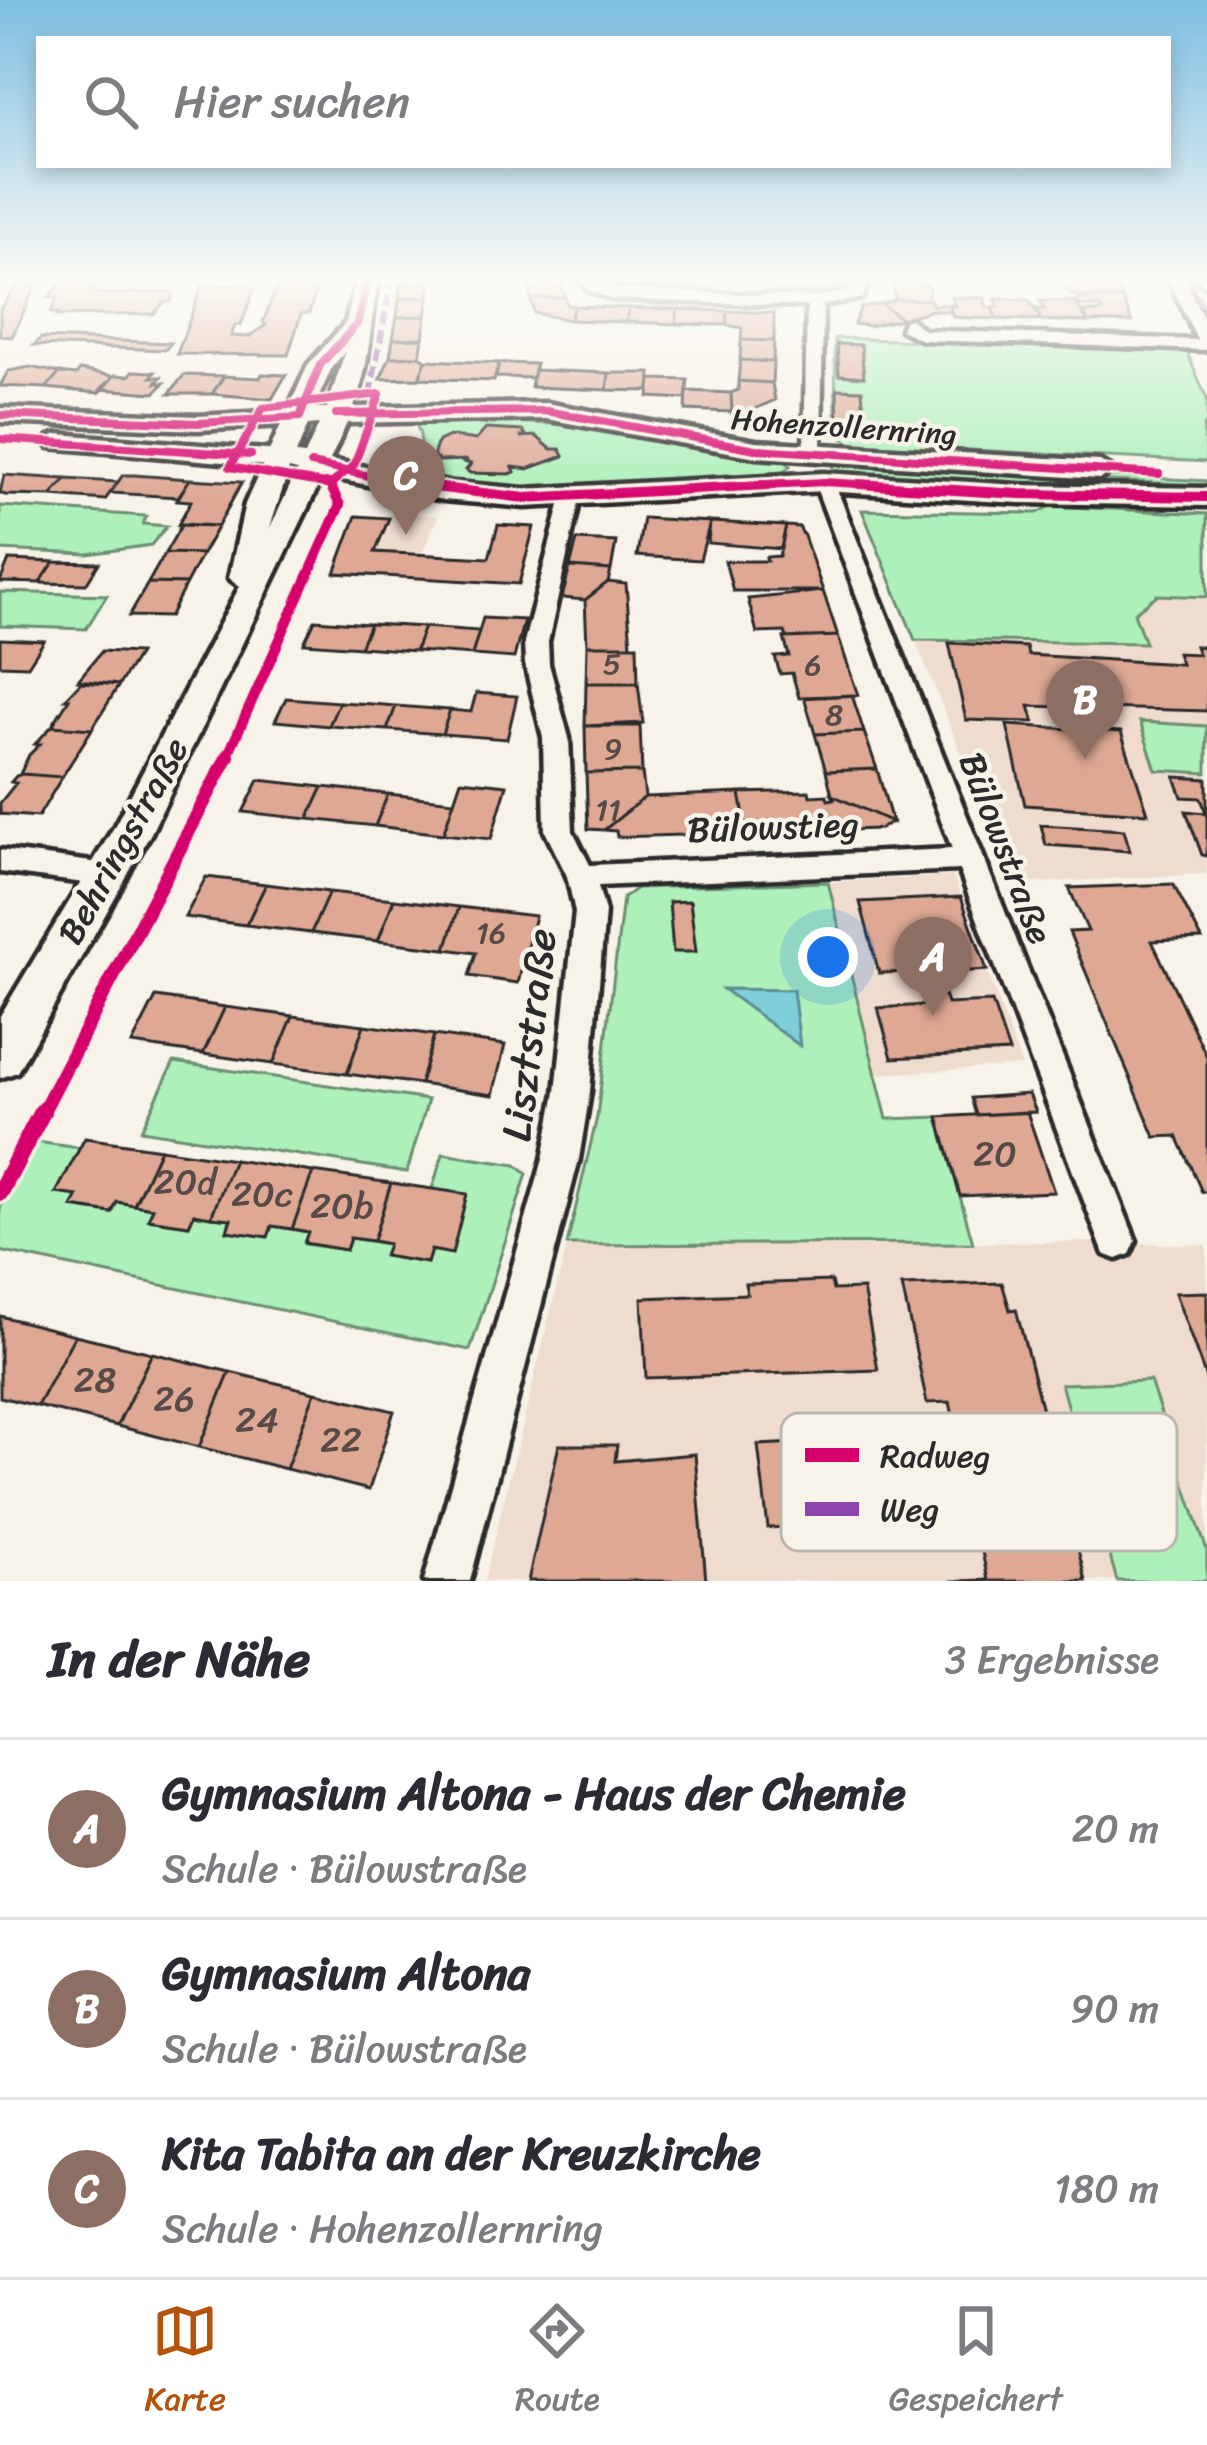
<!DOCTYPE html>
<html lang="de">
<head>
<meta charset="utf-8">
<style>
	:root { --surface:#fff; --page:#f2f2f3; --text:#2b2b33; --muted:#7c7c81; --line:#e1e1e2; --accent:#b45309 }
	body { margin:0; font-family:Sriracha,sans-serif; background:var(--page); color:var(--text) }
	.you { position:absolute; left:828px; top:957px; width:42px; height:42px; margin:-30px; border:9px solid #fff; border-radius:50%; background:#1a73e8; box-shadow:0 0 0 18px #1a73e833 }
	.badge { display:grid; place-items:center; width:78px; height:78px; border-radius:50%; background:var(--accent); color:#fff; font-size:39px; font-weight:700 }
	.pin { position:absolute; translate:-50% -99px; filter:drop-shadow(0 3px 6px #0008) }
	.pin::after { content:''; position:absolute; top:63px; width:42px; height:36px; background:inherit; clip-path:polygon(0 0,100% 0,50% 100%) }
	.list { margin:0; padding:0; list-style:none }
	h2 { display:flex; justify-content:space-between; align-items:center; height:156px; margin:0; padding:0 48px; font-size:51px }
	h2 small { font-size:39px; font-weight:400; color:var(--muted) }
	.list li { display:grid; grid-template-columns:78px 1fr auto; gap:36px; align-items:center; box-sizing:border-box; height:180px; padding:0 48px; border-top:3px solid var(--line) }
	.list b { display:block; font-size:45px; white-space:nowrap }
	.list p { margin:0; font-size:39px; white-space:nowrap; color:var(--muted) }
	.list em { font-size:39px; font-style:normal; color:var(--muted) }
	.icon { flex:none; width:66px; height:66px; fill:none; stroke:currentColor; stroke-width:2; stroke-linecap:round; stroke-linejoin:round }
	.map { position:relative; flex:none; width:1207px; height:1581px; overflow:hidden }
	.search { position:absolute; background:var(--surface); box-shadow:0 6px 18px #0003; left:36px; right:36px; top:36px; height:132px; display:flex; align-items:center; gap:30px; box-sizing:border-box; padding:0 42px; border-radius:0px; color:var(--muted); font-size:45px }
	.sheet { height:696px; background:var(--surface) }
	nav { display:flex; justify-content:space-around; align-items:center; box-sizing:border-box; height:168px; border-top:3px solid var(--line); background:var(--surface); font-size:33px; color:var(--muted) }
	nav a { display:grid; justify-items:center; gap:6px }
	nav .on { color:var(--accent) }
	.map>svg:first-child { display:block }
</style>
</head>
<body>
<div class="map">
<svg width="1207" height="1581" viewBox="0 0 1207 1581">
	<rect width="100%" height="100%" fill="#f7f3e8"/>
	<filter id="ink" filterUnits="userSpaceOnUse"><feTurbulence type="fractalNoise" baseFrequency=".00833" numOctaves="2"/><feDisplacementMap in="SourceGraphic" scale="24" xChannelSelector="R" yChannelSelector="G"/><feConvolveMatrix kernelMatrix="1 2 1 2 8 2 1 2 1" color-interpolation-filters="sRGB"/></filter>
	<g filter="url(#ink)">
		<path fill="#f0dccf" d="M 391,513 L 438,516 L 423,552 L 375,552 Z
			M 1158,595 L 1207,597 L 1207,874 L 1015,884 L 915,640 L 1144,643 L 1134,613 Z
			M 953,876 L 1022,1066 L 878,1074 L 828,882 Z
			M 1098,1242 L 1207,1245 L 1207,1581 L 484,1581 L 567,1245 Z"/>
		<path fill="#adf0ba" stroke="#6c8e72" stroke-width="3" d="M 601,278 L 847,278 L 848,285 L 841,292 L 811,291 L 796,296 L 620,290 Z
			M 835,338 L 1186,350 L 1207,399 L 1207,425 L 1203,426 L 1207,462 L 852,444 L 836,434 Z
			M 490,421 L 570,425 L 784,460 L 790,466 L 778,476 C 646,486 525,497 394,473 C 413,458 430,448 415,423 Z
			M 833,461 L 1207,481 L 1207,485 L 1110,481 L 1025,484 L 833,474 Z
			M 0,506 L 146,516 L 143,524 L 167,526 L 151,545 L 88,554 L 0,550 Z
			M 1052,506 L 1207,514 L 1207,597 L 1157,595 L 1134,613 L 1145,643 L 915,640 L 862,510 L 1037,513 Z
			M 0,592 L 107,595 L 86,629 L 0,626 Z
			M 1140,722 L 1207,726 L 1207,773 L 1156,770 Z
			M 828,882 L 887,1119 L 938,1117 L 973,1243 L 567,1245 L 597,1117 L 623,898 L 637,888 Z
			M 174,1062 L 428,1100 L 407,1172 L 141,1130 Z
			M 36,1142 L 80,1148 L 57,1192 L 78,1196 L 73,1207 L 111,1213 L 117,1202 L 153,1208 L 149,1219 L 189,1225 L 194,1214 L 230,1219 L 227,1231 L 272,1226 L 308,1232 L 305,1244 L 346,1250 L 350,1238 L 388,1244 L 385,1256 L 427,1263 L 431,1250 L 452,1253 L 432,1189 L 443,1154 L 516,1165 L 527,1174 L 470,1350 L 0,1251 L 0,1208 Z
			M 1150,1381 L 1207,1551 L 1207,1581 L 1117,1581 L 1061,1384 Z"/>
		<path fill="#7eceda" stroke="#5d8d94" stroke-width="3" d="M 723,989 L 793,990 L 800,1046 Z"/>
		<path fill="#dea895" stroke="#2b2b2b" stroke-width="3" d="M 66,278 L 97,278 L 92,291 L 99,294 L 173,292 L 171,302 L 164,302 L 154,314 L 57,316 L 59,313 L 51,313 L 57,298 L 48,298 Z
			M 280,278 L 313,278 L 310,289 L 317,288 L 309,313 L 301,314 L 288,355 L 177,354 L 202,286 L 243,284 L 254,289 L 241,325 L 235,325 L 231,336 L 248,337 L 266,325 L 263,322 Z
			M 559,278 L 565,297 L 531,299 L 527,280 Z
			M 1066,281 L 1116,282 L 1123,299 L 1071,295 L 1063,283 Z
			M 893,282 L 924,283 L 929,287 L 928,300 L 895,299 Z
			M 429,283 L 429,297 L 399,298 L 400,284 Z
			M 17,285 L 36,285 L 12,337 L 0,336 L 0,309 Z
			M 429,297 L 426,316 L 397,317 L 399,298 Z
			M 565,297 L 567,305 L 574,306 L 570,320 L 534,313 L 531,299 Z
			M 951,297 L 985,298 L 986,307 L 992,307 L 996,319 L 953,317 L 949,305 L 955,306 Z
			M 897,299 L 931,300 L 932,305 L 949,305 L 951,312 L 932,310 L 902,319 L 881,304 Z
			M 995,299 L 1029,300 L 1041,320 L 996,319 L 992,307 L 999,307 Z
			M 1077,299 L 1123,299 L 1132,322 L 1088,322 L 1084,312 L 1102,312 L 1100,307 L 1080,306 Z
			M 1040,301 L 1074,302 L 1088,322 L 1041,320 L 1036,309 L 1044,309 Z
			M 881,304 L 902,319 L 869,326 L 854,324 L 861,307 Z
			M 574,306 L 629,308 L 626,322 L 570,320 Z
			M 629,308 L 678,309 L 676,324 L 626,322 Z
			M 678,309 L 727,311 L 727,325 L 676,324 Z
			M 727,311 L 774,313 L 774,341 L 741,340 L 742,328 L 727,325 Z
			M 426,316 L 423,338 L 393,339 L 397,317 Z
			M 41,338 L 171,343 L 165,350 L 34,345 Z
			M 423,338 L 420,356 L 390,357 L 393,339 Z
			M 741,340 L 774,341 L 773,362 L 740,360 Z
			M 837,344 L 861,345 L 864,377 L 839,375 Z
			M 420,356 L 426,360 L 419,378 L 380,379 L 390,357 Z
			M 426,360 L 499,363 L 494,381 L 419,378 Z
			M 740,360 L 773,362 L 772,383 L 738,381 Z
			M 499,363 L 503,363 L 536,364 L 532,378 L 496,377 Z
			M 30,367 L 60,373 L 46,388 L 0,386 L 8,371 Z
			M 80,370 L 114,376 L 99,393 L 46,388 L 60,373 L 76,375 Z
			M 534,370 L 609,373 L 607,390 L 531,387 Z
			M 133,371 L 155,372 L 151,377 L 161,377 L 156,383 L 164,383 L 155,393 L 101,389 L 115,375 L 129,376 Z
			M 609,373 L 651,373 L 650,391 L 607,390 Z
			M 262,374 L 286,375 L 272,399 L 212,394 L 224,376 L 260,378 Z
			M 184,375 L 224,376 L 212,394 L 169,394 Z
			M 651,379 L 688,380 L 686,399 L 649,397 Z
			M 738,381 L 772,383 L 775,400 L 743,414 L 732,414 L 731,393 L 738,390 Z
			M 837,389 L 862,390 L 865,423 L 838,422 Z
			M 687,391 L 731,393 L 732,412 L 686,410 Z
			M 486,429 L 523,431 L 526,435 L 520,437 L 536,436 L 551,449 L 560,449 L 564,456 L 528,469 L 513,467 L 515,472 L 510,474 L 470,473 L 466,470 L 471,464 L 464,462 L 468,460 L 439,461 L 433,456 L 438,441 L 449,436 L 476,440 Z
			M 4,475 L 66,479 L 51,496 L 5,495 L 0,493 Z
			M 123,475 L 134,475 L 190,479 L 178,497 L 110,493 Z
			M 66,479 L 118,482 L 105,500 L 51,496 Z
			M 190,479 L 242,482 L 218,526 L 178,525 L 191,501 L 177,500 Z
			M 356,516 L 389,518 L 375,552 L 489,558 L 498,525 L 534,527 L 519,584 L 335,573 Z
			M 643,518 L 710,522 L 700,560 L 637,556 Z
			M 710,522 L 786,526 L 781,549 L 708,543 Z
			M 182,524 L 218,526 L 202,554 L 165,553 Z
			M 786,526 L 799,527 L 804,536 L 823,591 L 733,591 L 725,561 L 767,561 L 766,557 L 779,556 Z
			M 577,540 L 616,542 L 611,570 L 570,567 Z
			M 165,553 L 202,554 L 186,584 L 148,583 Z
			M 9,560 L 54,562 L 40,583 L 0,582 Z
			M 54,562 L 99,563 L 86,584 L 40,583 Z
			M 570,567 L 611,570 L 608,582 L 585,600 L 562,598 Z
			M 608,582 L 626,584 L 631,645 L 587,645 L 585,600 Z
			M 148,583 L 186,584 L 169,617 L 129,616 Z
			M 823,591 L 838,636 L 787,638 L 785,632 L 757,633 L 748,599 Z
			M 483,618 L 524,620 L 514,658 L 472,655 Z
			M 315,620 L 370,624 L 360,647 L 304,643 Z
			M 370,624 L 424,627 L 415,651 L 360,647 Z
			M 424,627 L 479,631 L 472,655 L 415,651 Z
			M 838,636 L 858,695 L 799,698 L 792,673 L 780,674 L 775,657 L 789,656 L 784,638 Z
			M 0,639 L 44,641 L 28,666 L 0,665 Z
			M 949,643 L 1026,647 L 1028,655 L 1181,664 L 1177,653 L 1198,654 L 1195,646 L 1207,647 L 1207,711 L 1029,706 L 1034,722 L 966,720 Z
			M 587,645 L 637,645 L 638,683 L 586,683 Z
			M 102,651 L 139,653 L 119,685 L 78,680 Z
			M 81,682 L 119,685 L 92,729 L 52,726 L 69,699 L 65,699 Z
			M 586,683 L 638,683 L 643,723 L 585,726 Z
			M 476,693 L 517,696 L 507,739 L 442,734 L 450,710 L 471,712 Z
			M 852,695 L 864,732 L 815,734 L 804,697 Z
			M 286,698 L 339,702 L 329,726 L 275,721 Z
			M 339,702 L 372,704 L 396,706 L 387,730 L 329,726 Z
			M 396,706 L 450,710 L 442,734 L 387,730 Z
			M 1007,725 L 1121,732 L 1148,813 L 1025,805 Z
			M 52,726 L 92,729 L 62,777 L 20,774 L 29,755 L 40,744 L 35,744 Z
			M 585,726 L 640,726 L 642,772 L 586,773 Z
			M 864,732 L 877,769 L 826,771 L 815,734 Z
			M 877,769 L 892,822 L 832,795 L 826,771 Z
			M 642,772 L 645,797 L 604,830 L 588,829 L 586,773 Z
			M 22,774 L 62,777 L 38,817 L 0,814 L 0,803 L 16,783 L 11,782 L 16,776 Z
			M 1175,777 L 1207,779 L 1207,856 L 1202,855 L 1186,811 L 1206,813 L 1201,798 L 1182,797 Z
			M 259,780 L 323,787 L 308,819 L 243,812 Z
			M 461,780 L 507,785 L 491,839 L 443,834 Z
			M 323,787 L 388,794 L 375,826 L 308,819 Z
			M 809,791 L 810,796 L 827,795 L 828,800 L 834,799 L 832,795 L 892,822 L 880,829 L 747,833 L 740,793 Z
			M 740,793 L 747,833 L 617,837 L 616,831 L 604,830 L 645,797 Z
			M 388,794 L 454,801 L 443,834 L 375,826 Z
			M 1041,825 L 1124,830 L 1130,851 L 1046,845 Z
			M 206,877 L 266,884 L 246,925 L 185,917 Z
			M 266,884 L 329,892 L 311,933 L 246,925 Z
			M 1173,884 L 1202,939 L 1152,941 L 1207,1057 L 1207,1192 L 1202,1192 L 1177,1136 L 1155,1137 L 1069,932 L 1088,931 L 1069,888 Z
			M 329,892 L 394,899 L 378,941 L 311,933 Z
			M 961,897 L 987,970 L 937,973 L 947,1004 L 992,1002 L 1009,1052 L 892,1058 L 878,1008 L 926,1005 L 916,972 L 879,973 L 860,902 Z
			M 394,899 L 459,907 L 446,949 L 378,941 Z
			M 690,901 L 696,952 L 673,952 L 669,902 Z
			M 459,907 L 535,916 L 518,983 L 469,976 L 476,953 L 446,949 Z
			M 156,997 L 225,1007 L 203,1054 L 132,1044 Z
			M 225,1007 L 293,1016 L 273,1064 L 203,1054 Z
			M 293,1016 L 364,1025 L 347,1074 L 273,1064 Z
			M 364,1025 L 434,1035 L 420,1084 L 347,1074 Z
			M 434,1035 L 505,1045 L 493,1095 L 420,1084 Z
			M 1029,1094 L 1036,1112 L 976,1115 L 971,1098 Z
			M 1027,1112 L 1054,1192 L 960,1196 L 938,1117 Z
			M 85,1138 L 160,1149 L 134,1205 L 117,1202 L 112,1213 L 72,1207 L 78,1196 L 56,1193 Z
			M 160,1149 L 234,1160 L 211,1217 L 194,1214 L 189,1225 L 148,1219 L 153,1208 L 134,1205 Z
			M 234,1160 L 313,1172 L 292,1229 L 272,1226 L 268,1237 L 227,1231 L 231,1219 L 211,1217 Z
			M 313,1172 L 391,1183 L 373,1241 L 350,1238 L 346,1250 L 304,1243 L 308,1232 L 292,1229 Z
			M 391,1183 L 467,1194 L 452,1254 L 431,1250 L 427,1263 L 384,1256 L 388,1244 L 373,1241 Z
			M 831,1281 L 833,1290 L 863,1289 L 878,1370 L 646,1378 L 642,1298 L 747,1294 L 745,1284 Z
			M 1002,1283 L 1010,1310 L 1016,1309 L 1086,1581 L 951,1581 L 988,1580 L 950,1402 L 927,1403 L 902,1286 Z
			M 1207,1292 L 1207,1381 L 1175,1293 Z
			M 0,1316 L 75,1335 L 37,1406 L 0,1397 Z
			M 75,1335 L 152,1353 L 117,1426 L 37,1406 Z
			M 152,1353 L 230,1372 L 199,1447 L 117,1426 Z
			M 230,1372 L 315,1392 L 286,1469 L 199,1447 Z
			M 315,1392 L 394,1411 L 369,1490 L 286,1469 Z
			M 858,1440 L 873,1523 L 768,1528 L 758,1445 Z
			M 559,1445 L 617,1445 L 615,1461 L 695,1454 L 706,1581 L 528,1581 Z"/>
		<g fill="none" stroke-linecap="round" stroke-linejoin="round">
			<defs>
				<path id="minor" d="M 580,278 L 595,278 L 614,289 L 815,297 L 849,291 L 854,278 L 870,278 L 862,298 L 823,305 L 821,457 L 804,453 L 807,306 L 612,299 L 588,290 Z
					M 1168,278 L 1184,278 L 1207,327 L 1207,350 L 922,340 L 901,330 L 904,321 L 910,319 L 924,330 L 1197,340 Z
					M 1198,278 L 1207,278 L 1207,286 L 1202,284 Z
					M 824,476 L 834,482 L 1136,1241 L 1130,1254 L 1117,1259 L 1104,1254 L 959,870 L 598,886 L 605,912 L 590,1092 L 579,1159 L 470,1581 L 424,1581 L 543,1159 L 556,1092 L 575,912 L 567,876 L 545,831 L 543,738 L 525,664 L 524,642 L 563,494 L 570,492 L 580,498 L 548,642 L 549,664 L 569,738 L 573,831 L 590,865 L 952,849 L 814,482 Z
					M 0,850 L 107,864 L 117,867 L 121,875 L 117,883 L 107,886 L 0,872 Z"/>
				<path id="tertiary" d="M 0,408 L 198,416 L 300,410 L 312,417 L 300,424 L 198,430 L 0,422 Z
					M 58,434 L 280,451 L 293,459 L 280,467 L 49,447 L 45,442 L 49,437 Z"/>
				<path id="secondary" d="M 357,278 L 379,278 C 369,322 371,365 354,407 L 546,403 L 756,441 L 1100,461 L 1114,470 L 1100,479 L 756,457 L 546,419 L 347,423 L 330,460 L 443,482 L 525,489 L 824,473 L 1019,485 L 1207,488 L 1207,506 L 1019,503 L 824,491 L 525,507 L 443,500 L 323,476 L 151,833 L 17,1072 L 0,1078 L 0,1016 L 113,829 L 240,586 L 229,578 L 245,504 L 308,365 L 346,322 ZM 345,352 L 327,408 L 314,408 L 332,367 ZM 319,424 L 305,455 L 296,454 L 308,425 ZM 289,469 L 297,471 L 270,528 Z"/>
			</defs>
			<use href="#minor" stroke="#2b2b2b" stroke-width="9"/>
			<use href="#tertiary" stroke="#2b2b2b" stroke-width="9"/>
			<use href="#secondary" stroke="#2b2b2b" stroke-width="9"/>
			<use href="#minor" fill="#f7f3e8" fill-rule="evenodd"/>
			<use href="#tertiary" fill="#f7f3e8" fill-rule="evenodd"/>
			<use href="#secondary" fill="#f7f3e8" fill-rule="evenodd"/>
			<path stroke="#8e44ad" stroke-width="6" stroke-dasharray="12 6" stroke-linecap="butt" d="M 1189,278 L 1207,316
				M 370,395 L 392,278"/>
			<defs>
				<path id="cycleway-far3" d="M 380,394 L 354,465 L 330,485 L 230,467 L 263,408 Z
					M 336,414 L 546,411 L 756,449 L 1159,474
					M 0,415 L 198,423 L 300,417 L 320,365 L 357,324 L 368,278
					M 0,439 L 251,455
					M 311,464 L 424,487
					M 728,487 L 824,482 L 908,487"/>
				<path id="cycleway-far2" d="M 325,484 L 331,484
					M 409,484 L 525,498 L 784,484
					M 859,484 L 1019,494 L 1207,497
					M 226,759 L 340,505 L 330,485"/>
				<path id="cycleway-far1" d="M 41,1115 L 228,756"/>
				<path id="cycleway" d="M 0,1192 L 42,1112"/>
			</defs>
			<use href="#cycleway-far3" stroke="#f7f3e8" stroke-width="12"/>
			<use href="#cycleway-far2" stroke="#f7f3e8" stroke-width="16"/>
			<use href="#cycleway-far1" stroke="#f7f3e8" stroke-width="21"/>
			<use href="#cycleway" stroke="#f7f3e8" stroke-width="26"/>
			<use href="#cycleway-far3" stroke="#d6006c" stroke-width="8"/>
			<use href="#cycleway-far2" stroke="#d6006c" stroke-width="10"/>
			<use href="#cycleway-far1" stroke="#d6006c" stroke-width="14"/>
			<use href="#cycleway" stroke="#d6006c" stroke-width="18"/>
		</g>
	</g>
	<linearGradient id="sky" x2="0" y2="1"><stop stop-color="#7dbee2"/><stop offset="0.56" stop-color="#fbfaf5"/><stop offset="1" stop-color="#fbfaf5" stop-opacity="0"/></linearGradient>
	<rect width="1207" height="500" fill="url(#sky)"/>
	<g text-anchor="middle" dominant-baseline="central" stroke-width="9" stroke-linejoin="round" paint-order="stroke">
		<g font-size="30" fill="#2b2b2b" stroke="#f7f3e8">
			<text transform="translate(844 427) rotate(4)">Hohenzollernring</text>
		</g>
		<g font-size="30" fill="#584a46">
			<text x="612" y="664">5</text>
			<text x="813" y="665">6</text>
			<text x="834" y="715">8</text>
			<text x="613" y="749">9</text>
			<text x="608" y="810">11</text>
			<text x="491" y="933">16</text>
		</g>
		<g font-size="36" fill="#2b2b2b" stroke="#f7f3e8">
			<text transform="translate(773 827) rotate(-2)">Bülowstieg</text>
			<text transform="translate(123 841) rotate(-61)">Behringstraße</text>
			<text transform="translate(1006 848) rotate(69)">Bülowstraße</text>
		</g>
		<g font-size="36" fill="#584a46">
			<text x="995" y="1154">20</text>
			<text x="185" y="1182">20d</text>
			<text x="262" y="1194">20c</text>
			<text x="342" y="1206">20b</text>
			<text x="95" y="1380">28</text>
			<text x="174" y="1399">26</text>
			<text x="257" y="1420">24</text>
			<text x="341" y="1440">22</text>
		</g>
		<g font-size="42" fill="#2b2b2b" stroke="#f7f3e8">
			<text transform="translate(529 1035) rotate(-83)">Lisztstraße</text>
		</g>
	</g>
	<rect x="781" y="1413" width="396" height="138" rx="18" fill="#f7f3e8" stroke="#bab7af" stroke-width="3"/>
	<rect x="805" y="1448" width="54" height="14" fill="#d6006c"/>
	<rect x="805" y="1502" width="54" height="14" fill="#8e44ad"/>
	<g font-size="33" fill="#2b2b2b">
		<text x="880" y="1467">Radweg</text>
		<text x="880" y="1521">Weg</text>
	</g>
</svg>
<div class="you"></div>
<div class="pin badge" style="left:933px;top:1016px;background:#8d6e63">A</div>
<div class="pin badge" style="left:1085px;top:759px;background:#8d6e63">B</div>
<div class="pin badge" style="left:406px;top:535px;background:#8d6e63">C</div>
<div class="search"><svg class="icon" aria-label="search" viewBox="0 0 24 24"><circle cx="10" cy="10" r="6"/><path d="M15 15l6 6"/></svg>Hier suchen</div>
</div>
<section class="sheet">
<h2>In der Nähe<small>3 Ergebnisse</small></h2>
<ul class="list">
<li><span class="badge" style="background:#8d6e63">A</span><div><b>Gymnasium Altona - Haus der Chemie</b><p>Schule · Bülowstraße</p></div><em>20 m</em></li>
<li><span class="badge" style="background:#8d6e63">B</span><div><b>Gymnasium Altona</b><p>Schule · Bülowstraße</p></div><em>90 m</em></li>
<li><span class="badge" style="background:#8d6e63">C</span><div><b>Kita Tabita an der Kreuzkirche</b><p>Schule · Hohenzollernring</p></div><em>180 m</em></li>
</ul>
</section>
<nav>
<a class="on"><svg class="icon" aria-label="map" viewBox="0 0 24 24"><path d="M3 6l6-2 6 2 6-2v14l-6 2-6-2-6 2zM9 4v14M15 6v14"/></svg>Karte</a>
<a><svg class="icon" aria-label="directions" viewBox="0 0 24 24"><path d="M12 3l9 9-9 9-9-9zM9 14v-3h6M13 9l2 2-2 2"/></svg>Route</a>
<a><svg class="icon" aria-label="saved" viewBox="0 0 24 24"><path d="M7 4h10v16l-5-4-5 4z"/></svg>Gespeichert</a>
</nav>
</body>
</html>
